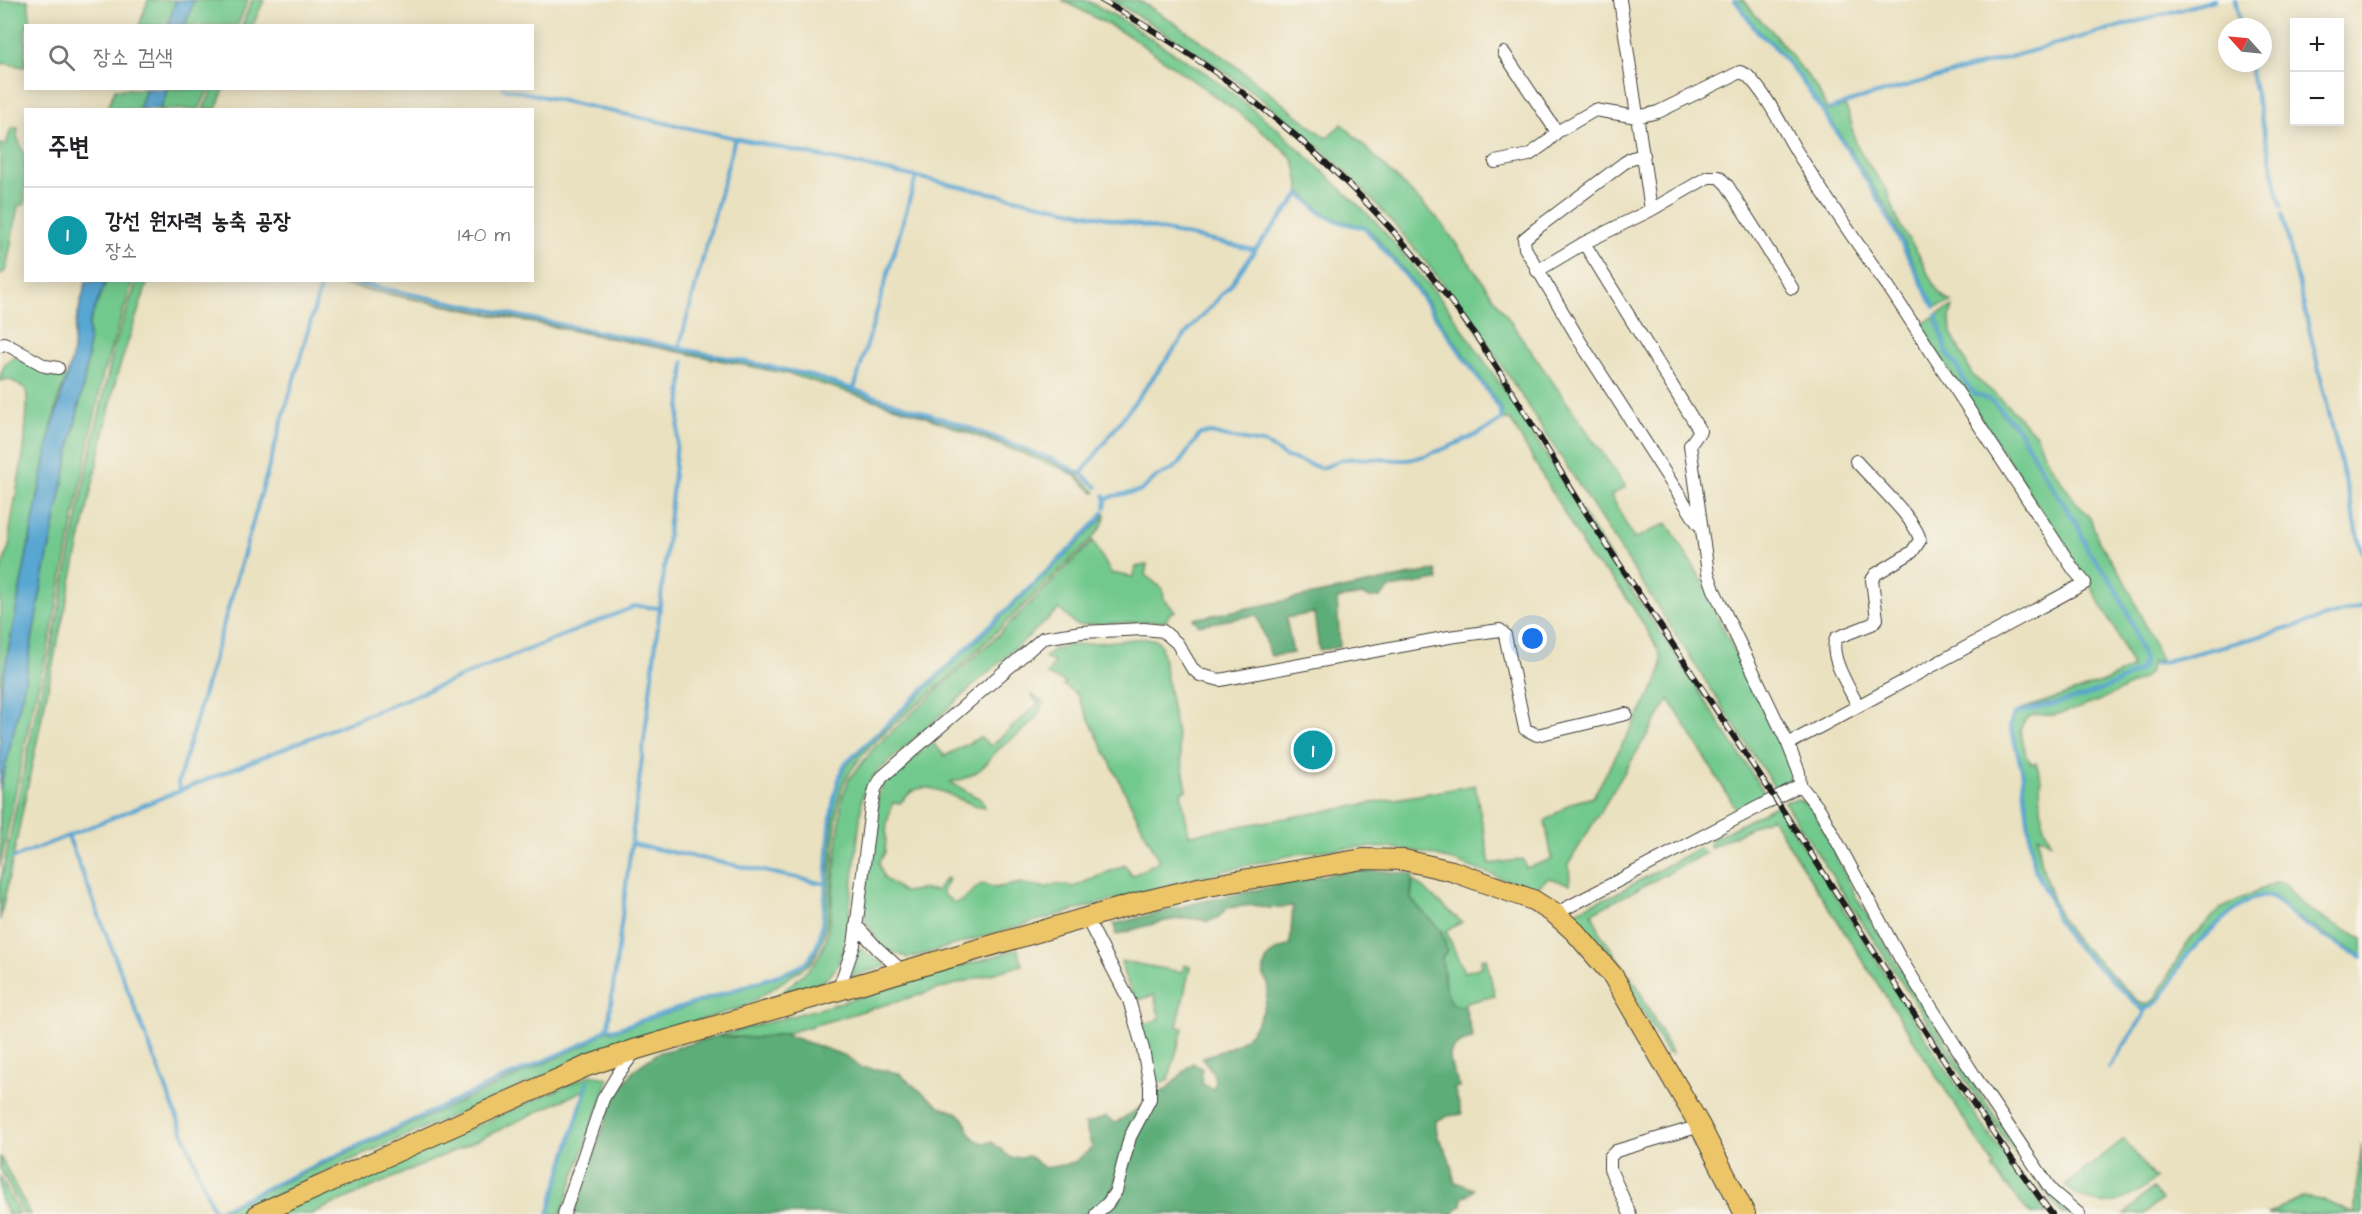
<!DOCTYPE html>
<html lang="ko">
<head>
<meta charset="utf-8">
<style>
	:root { --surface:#fff; --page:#f6f6f6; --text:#202124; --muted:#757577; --line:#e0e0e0; --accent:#1f6fb2 }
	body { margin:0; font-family:"Architects Daughter","Poor Story",sans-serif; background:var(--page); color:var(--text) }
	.controls { position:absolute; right:18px; top:18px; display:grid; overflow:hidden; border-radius:0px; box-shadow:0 3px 15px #0003 }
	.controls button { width:54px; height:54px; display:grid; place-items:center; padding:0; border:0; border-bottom:2px solid var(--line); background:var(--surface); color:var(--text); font:30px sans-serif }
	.compass { position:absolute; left:2218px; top:18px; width:54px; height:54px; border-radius:50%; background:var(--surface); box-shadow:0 3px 15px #0003; rotate:297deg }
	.you { position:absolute; left:1533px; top:639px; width:21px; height:21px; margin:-15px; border:4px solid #fff; border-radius:50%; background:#1a73e8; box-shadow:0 0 0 9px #1a73e833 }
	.badge { display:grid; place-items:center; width:39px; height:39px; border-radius:50%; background:var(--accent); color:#fff; font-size:20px; font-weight:700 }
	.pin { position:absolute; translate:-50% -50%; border:3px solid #fff; box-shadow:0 2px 6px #0006 }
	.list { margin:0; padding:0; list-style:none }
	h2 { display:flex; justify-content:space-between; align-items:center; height:78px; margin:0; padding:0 24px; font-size:26px }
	h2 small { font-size:20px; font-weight:400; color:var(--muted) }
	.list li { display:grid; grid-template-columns:39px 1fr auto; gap:18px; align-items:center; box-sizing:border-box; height:96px; padding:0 24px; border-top:2px solid var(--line) }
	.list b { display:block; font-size:22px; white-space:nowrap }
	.list p { margin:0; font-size:20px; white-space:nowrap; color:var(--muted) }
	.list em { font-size:20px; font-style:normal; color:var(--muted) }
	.icon { flex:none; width:33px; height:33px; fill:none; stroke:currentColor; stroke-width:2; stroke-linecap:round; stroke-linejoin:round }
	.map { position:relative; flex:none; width:2362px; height:1214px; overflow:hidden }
	.search { position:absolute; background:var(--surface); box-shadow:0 3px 15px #0003; left:24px; top:24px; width:510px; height:66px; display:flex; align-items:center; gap:15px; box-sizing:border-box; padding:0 21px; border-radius:0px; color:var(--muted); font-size:22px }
	.panel { position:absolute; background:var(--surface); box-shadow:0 3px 15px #0003; left:24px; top:108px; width:510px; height:174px; border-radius:0px }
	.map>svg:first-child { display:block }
</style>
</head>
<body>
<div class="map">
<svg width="2362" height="1214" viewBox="0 0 2362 1214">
	<rect width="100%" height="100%" fill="#f7f3e8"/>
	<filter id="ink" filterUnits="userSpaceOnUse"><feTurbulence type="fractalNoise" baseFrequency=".0167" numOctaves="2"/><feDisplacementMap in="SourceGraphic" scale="12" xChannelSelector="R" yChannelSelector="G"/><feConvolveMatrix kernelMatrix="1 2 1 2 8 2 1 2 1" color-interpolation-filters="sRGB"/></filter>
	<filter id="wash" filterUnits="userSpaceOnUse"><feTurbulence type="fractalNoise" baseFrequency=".008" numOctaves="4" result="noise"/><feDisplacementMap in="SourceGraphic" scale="24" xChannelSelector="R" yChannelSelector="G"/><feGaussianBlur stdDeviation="1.35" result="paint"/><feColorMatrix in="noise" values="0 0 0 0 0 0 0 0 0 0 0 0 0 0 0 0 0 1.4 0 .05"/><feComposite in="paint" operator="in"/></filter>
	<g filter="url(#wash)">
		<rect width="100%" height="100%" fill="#eae1c0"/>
		<path fill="#72c98e" stroke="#477255" stroke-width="1.5" d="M 0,0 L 28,0 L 31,25 L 26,26 L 25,67 L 2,63 L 0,67 Z
			M 148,0 L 176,0 L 168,25 L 139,26 Z
			M 194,0 L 248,0 L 238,25 L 185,26 Z
			M 252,0 L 264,0 L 253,25 L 242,25 Z
			M 1062,0 L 1086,0 L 1117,17 L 1206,73 L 1278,129 L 1377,223 L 1448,308 L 1518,410 L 1625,581 L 1668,643 L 1767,797 L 1738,812 L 1669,699 L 1569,863 L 1570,884 L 1548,878 L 1539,886 L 1532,888 C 1488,876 1446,854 1401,849 C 1330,841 1254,863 1185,881 C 1095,904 1006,929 918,956 L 908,958 L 884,948 L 866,923 L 863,904 L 879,791 L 886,781 L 932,742 L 945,756 L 980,737 L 991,746 L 1038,704 L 1031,694 L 1044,703 C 1030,731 1021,730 999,749 C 994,753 991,758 987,763 C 977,774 964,780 950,782 L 982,800 L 985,807 C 962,806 937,781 915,790 C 909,792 905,799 900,803 L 893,803 L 887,822 L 885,852 L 879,863 L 884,878 L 904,892 L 925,889 L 936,891 L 946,878 L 949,879 L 942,893 L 954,903 L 961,901 L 980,885 L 985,884 L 994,888 L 1022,883 L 1029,886 L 1048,887 L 1056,884 L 1073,887 L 1125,865 L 1132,876 L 1159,861 L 1076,693 L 1063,685 L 1066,683 L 1047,675 L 1054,662 L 1045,657 L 1053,650 L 1064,646 L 1146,638 L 1157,640 L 1161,646 L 1187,790 L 1181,792 L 1189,835 L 1475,785 L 1490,864 L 1523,859 L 1526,868 L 1552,859 L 1545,821 L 1571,803 L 1593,797 L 1657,682 C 1660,674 1662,668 1661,659 C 1658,644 1624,593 1613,580 C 1599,564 1588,564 1581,542 L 1511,421 L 1503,419 L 1502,409 L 1413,281 L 1373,234 L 1365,227 L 1335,219 L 1324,213 L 1300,191 L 1296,168 L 1292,158 L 1283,149 L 1239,113 L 1131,37 Z
			M 1111,0 L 1138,0 L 1167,18 L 1223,56 L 1326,138 L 1342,124 L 1441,222 L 1626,487 L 1611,495 L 1634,539 L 1667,523 L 1707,588 L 1714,610 L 1790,764 C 1792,778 1790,786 1776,790 L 1493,352 C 1457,300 1418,250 1374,202 C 1300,120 1206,55 1111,0 Z
			M 1736,0 L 1744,0 L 1754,14 L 1771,30 L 1817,88 L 1828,111 L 1845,106 C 1853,117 1851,133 1857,145 C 1864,161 1876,173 1885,188 C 1891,197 1893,208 1897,218 C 1901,230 1910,240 1916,250 C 1928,270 1931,290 1952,303 L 1935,307 L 1885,205 L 1834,125 L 1797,73 L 1772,42 L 1759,32 Z
			M 115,89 L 146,89 L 139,109 L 107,110 Z
			M 168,89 L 209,89 L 199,109 L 160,110 Z
			M 213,89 L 224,89 L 216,109 L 203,109 Z
			M 11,128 L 18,128 L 17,136 L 25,157 L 25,204 L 18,206 L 6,270 L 0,275 L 0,144 L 6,145 Z
			M 106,281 L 133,281 L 103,374 L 49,644 L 32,711 L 0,867 L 0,789 L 23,691 L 42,584 L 84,381 L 88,356 L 89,323 Z
			M 137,281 L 148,281 L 117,375 L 56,649 L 0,920 L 0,884 L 36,712 L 52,645 L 88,464 L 114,347 Z
			M 324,281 L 805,375 L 948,423 L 1052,462 L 1073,472 L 1096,492 L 1094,493 L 1075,476 L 1063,469 L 915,413 L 793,375 Z
			M 1953,307 L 1950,317 L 1951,333 L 1973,376 L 2000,398 L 2037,436 L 2044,455 L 2074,500 L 2090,518 L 2099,542 L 2126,582 L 2161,660 L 2152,662 L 2149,674 C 2122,692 2087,708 2054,715 C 2045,717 2037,711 2027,718 C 2024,721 2022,727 2020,730 L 2026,754 L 2031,763 L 2036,763 L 2042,780 L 2040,786 L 2042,821 L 2051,843 L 2038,835 C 2039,865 2055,916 2075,939 C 2079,944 2085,947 2089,952 C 2106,968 2122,986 2139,1002 L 2145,1005 L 2154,1000 L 2187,943 L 2222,907 L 2277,882 L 2286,884 C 2303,914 2334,922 2362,938 L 2362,956 L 2293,915 L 2273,897 L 2261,895 L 2234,909 L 2207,932 L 2181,963 L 2155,1004 L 2143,1009 L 2072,940 L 2059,920 L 2048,893 L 2034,865 L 2023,770 L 2011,725 L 2015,715 L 2020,712 C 2066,702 2099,697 2139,670 L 2143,668 L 2144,659 L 2136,632 L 2130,615 L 2110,577 L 2089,550 L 2079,525 L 2047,476 L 2020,429 L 1994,401 L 1976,393 L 1967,384 L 1956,363 L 1947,350 L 1937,314 Z
			M 1935,317 L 1945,351 L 1954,364 L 1965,385 L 1975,395 L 1993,403 L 2018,431 L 2045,478 L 2077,526 L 2087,551 L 2108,578 L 2128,615 L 2142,659 L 2141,667 C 2106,695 2062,700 2019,710 L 2104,682 L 2132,667 L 2115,630 L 2091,587 L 1919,325 Z
			M 14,356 L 48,372 L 62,373 L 66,379 L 59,396 L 50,435 L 0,693 L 0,573 L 10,543 L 10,529 L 24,450 L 27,409 L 27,396 L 25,388 L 9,379 L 0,381 C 0,370 6,362 14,356 Z
			M 1105,513 C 1106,524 1098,531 1091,540 C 1043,586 996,633 947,679 C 917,706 858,749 843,785 C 838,798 837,812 836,826 C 832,866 835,929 811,963 L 746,1006 L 604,1050 L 344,1163 L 235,1214 L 214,1214 L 589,1043 L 607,1030 L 612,1032 L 788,973 C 796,970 805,966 811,959 C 830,933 831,840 834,805 L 837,785 L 846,766 L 1067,554 L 1101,520 Z
			M 1093,541 L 1111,573 L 1133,577 L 1136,567 L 1147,565 L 1145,575 L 1163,589 L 1164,599 L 1175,611 L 1169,614 L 1166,621 L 1076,625 L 1059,609 L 875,774 L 863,793 L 847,932 C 838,985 823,982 777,997 L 813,965 L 820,954 L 826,940 L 831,912 L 842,797 L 849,779 L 876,746 L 995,638 Z
			M 1797,799 L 1809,805 L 1817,817 L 1856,897 L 1950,1049 L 2023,1157 L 2070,1214 L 2062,1214 L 2007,1142 L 1963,1077 L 1784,802 Z
			M 1777,805 L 1976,1116 L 2048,1214 L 2030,1214 L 1992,1169 L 1994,1166 L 1771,817 L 1710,848 L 1709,844 L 1711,840 Z
			M 1699,848 L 1706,853 L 1592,913 L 1602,936 L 1636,984 L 1672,1054 L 1667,1053 L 1620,972 L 1606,952 L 1573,917 L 1574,912 L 1579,909 L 1613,895 Z
			M 1413,880 L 1462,922 L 1446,931 L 1464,972 L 1482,967 L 1481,959 L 1486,958 L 1495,996 L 1465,1003 L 1465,1006 L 1455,1005 L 1450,1001 L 1445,987 L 1442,958 L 1411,899 Z
			M 860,948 L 887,966 L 850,977 Z
			M 1018,949 L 1022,965 L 784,1034 L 754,1038 L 717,1036 L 829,1006 Z
			M 1121,961 L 1182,972 L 1184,965 L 1190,967 L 1177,1027 L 1183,1028 L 1169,1078 C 1164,1083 1160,1084 1154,1080 L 1141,1025 L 1160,1019 L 1154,995 L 1135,1001 L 1124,974 Z
			M 591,1075 L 609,1078 L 561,1214 L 549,1214 L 589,1082 L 585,1090 L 580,1092 L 465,1146 L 311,1214 L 276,1214 Z
			M 2124,1139 L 2155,1179 C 2122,1206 2099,1214 2065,1186 Z
			M 2362,1144 L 2362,1214 L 2355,1214 L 2356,1189 Z
			M 0,1156 L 30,1214 L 23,1214 L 0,1168 Z
			M 0,1176 L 19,1214 L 8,1214 L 0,1199 Z
			M 2153,1188 L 2161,1200 L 2144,1214 L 2125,1214 Z
			M 2302,1197 L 2322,1200 L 2355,1214 L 2268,1214 Z"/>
		<path fill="#5dad79" stroke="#3c644a" stroke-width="1.5" d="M 1436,570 L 1438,580 L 1391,588 L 1380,597 L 1370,598 L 1363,595 L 1337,599 L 1340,647 L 1319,650 L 1314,613 L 1286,618 L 1293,653 L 1271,656 L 1257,615 L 1199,625 L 1193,619 Z
			M 1373,870 L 1413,874 L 1411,899 L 1441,931 L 1447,950 L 1442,958 L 1445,987 L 1450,1001 L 1455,1005 L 1465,1006 L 1473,1039 C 1439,1045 1450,1065 1460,1087 L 1454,1088 L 1462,1114 L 1447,1116 L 1436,1121 C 1436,1143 1443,1141 1449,1158 C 1452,1166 1452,1174 1455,1182 L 1474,1189 L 1471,1193 L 1462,1197 L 1462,1206 L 1457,1208 L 1454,1214 L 1102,1214 L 1127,1159 L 1154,1090 L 1164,1091 L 1193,1063 L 1202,1069 L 1202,1084 L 1214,1089 C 1217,1075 1211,1069 1202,1058 C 1211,1054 1220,1052 1229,1048 C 1254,1038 1268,1009 1268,983 L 1264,978 C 1262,958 1271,951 1290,945 L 1293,906 L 1269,908 L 1254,905 L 1227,908 L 1219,917 L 1208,922 C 1184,911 1141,928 1116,935 L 1114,924 L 1200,902 L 1334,873 Z
			M 784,1034 L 846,1056 L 862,1068 L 877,1069 L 898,1073 L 939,1106 L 958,1113 L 964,1119 L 970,1134 L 976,1140 L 983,1143 L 992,1142 L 1011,1158 L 1029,1156 L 1045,1168 L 1073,1163 L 1092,1148 L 1085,1124 L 1106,1117 L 1115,1123 L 1144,1105 L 1110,1194 L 1090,1214 L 573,1214 L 613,1098 L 635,1069 L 658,1053 L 717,1036 L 754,1038 Z"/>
		<path fill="#58a6d2" stroke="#3a6177" stroke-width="1.5" d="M 176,0 L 194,0 L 185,25 L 168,25 Z
			M 146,89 L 168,89 L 160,109 L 139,109 Z
			M 86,281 L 106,281 L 89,323 L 88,356 L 84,381 L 42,584 L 23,691 L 0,789 L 0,693 L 50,435 L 72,358 L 75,326 Z"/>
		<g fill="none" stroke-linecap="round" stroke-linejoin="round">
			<path stroke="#58a6d2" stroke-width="4" d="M 1735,0 L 1759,34 L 1771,43 L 1797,74 L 1833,126 L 1881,204 L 1934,307
				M 2235,0 L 2241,27
				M 2249,63 L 2281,206
				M 503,88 L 1255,250 L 1300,194 L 1323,215 L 1342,223 L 1364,228 L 1372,236 L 1411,282 L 1500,409 L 1502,418 C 1493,431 1422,459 1406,460 C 1386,460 1366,457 1346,459 C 1337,459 1330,467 1321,468 L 1284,456 L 1267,444 L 1222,436 L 1212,433 L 1200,434 L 1179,464 L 1173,469 L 1156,477 L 1141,491 L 1113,496 L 1106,500
				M 1830,109 L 1856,100 L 2214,0
				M 2282,214 L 2362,552
				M 341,280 L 679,348 L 735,138
				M 1936,315 L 1946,351 L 1955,363 L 1966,384 L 1975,394 L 1994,402 L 2019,430 L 2046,477 L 2078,526 L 2088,551 L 2109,578 L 2129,615 L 2135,632 L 2143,659 L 2142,667 L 2139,670 C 2097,697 2067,701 2019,712 L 2014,714 L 2010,725 L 2022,770 L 2033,866 L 2047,893 L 2058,921 L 2071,941 L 2143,1010 C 2164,1005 2171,979 2182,962 C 2194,945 2245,893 2266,896 C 2276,897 2284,909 2292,915 C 2311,929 2341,947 2362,957
				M 679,348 L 806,374 L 962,425 L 1052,459 L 1081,474 L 1188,331 L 1230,286 L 1255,250
				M 854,389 L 916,177
				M 1081,474 L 1097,487
				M 1104,495 L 1106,500 L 1105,507
				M 2155,664 L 2276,632 L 2362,606
				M 180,791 L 178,783 L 321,285
				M 68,836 L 214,1212
				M 632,844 L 826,884 C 829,843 828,803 844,765 L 1066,553 L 1099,519 L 1103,512
				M 13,858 L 636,606 L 659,608
				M 608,1027 L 613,1030 L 787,972 C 793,969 800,967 805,963 C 825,946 823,907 826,884
				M 2109,1068 L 2142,1018 L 2145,1010
				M 210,1214 L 500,1080 L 589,1041 L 608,1027 C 636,805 666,584 684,362
				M 548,1214 L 588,1081"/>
		</g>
	</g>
	<g filter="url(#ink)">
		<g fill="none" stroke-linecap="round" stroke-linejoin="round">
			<defs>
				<path id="minor" d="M 1504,53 L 1557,132
					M 1644,155 L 1632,158 L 1624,163 L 1536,229 L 1524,239 L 1525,248 L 1581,343 L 1698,524
					M 1495,162 L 1529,155 L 1546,143 L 1557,132 L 1595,110 L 1637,117 L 1658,112 L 1740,72 L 1747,75 C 1769,97 1781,126 1797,152 C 1826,198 1856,243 1888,286 L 2074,570 L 2085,583 L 1788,744
					M 1651,210 L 1708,177 L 1719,177 L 1727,185 L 1792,288
					M 1537,271 L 1584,243
					M 0,346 L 4,343 L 45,366 L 58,368
					M 1856,461 C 1872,480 1915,518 1920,540 L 1912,552 L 1876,574 L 1872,580 L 1877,619 L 1872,624 L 1836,638 C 1828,656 1850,689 1858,706
					M 1800,785 L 1820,810 L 1900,958 L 1976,1078 L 2052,1191 L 2079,1214
					M 1555,914 L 1800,785 L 1799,772 L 1788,744 L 1714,590 L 1708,573 L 1690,445 L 1700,431 L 1584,243 L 1651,210 L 1620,0
					M 1086,917 L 1129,1000 L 1143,1049 L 1150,1086 L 1150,1099 L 1130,1137 L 1116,1191 L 1108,1203 L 1096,1214
					M 856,925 L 877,948 L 902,971
					M 838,991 L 854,945 L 871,808 L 875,789 L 882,777 L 1043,638 L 1082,632 L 1144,629 L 1163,631 L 1177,643 L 1192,668 L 1200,675 L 1220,680 L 1449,637 L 1500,630 L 1505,635 L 1525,729 L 1537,735 L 1626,714
					M 564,1214 L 603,1099 L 618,1074 L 636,1050
					M 1630,1214 L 1610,1169 L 1610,1157 L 1616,1151 L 1700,1126"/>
				<path id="primary" d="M 258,1214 L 587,1066 L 637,1049 L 1137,903 L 1203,887 L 1363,859 L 1404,860 L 1452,871 L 1533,900 L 1555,914 L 1575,932 L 1613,976 L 1700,1126 L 1745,1214"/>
			</defs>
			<use href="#minor" stroke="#3b3a35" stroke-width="14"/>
			<use href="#primary" stroke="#3b3a35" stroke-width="22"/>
			<use href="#minor" stroke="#fff" stroke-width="12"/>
			<use href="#primary" stroke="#edc569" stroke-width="20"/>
			<defs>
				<path id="rail" d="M 1101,0 C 1240,77 1364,183 1458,311 C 1515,389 1560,476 1614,556 C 1667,636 1721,716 1774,797 C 1866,936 1951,1080 2052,1214"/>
			</defs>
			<use href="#rail" stroke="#1c1c1c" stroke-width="6"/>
			<use href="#rail" stroke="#f7f3e8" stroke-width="4" stroke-dasharray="11" stroke-linecap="butt"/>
		</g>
	</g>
</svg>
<div class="controls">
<button>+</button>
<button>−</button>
</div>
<svg class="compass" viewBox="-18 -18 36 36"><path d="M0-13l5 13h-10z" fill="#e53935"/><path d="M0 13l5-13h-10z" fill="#757577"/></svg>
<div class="you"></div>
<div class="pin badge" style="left:1313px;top:750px;background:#0f9aa8">1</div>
<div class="search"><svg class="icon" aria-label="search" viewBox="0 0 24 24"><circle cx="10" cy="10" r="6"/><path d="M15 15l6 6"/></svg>장소 검색</div>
<section class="panel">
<h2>주변<small></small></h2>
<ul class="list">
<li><span class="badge" style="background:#0f9aa8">1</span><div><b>강선 원자력 농축 공장</b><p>장소</p></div><em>140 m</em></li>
</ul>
</section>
</div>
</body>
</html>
